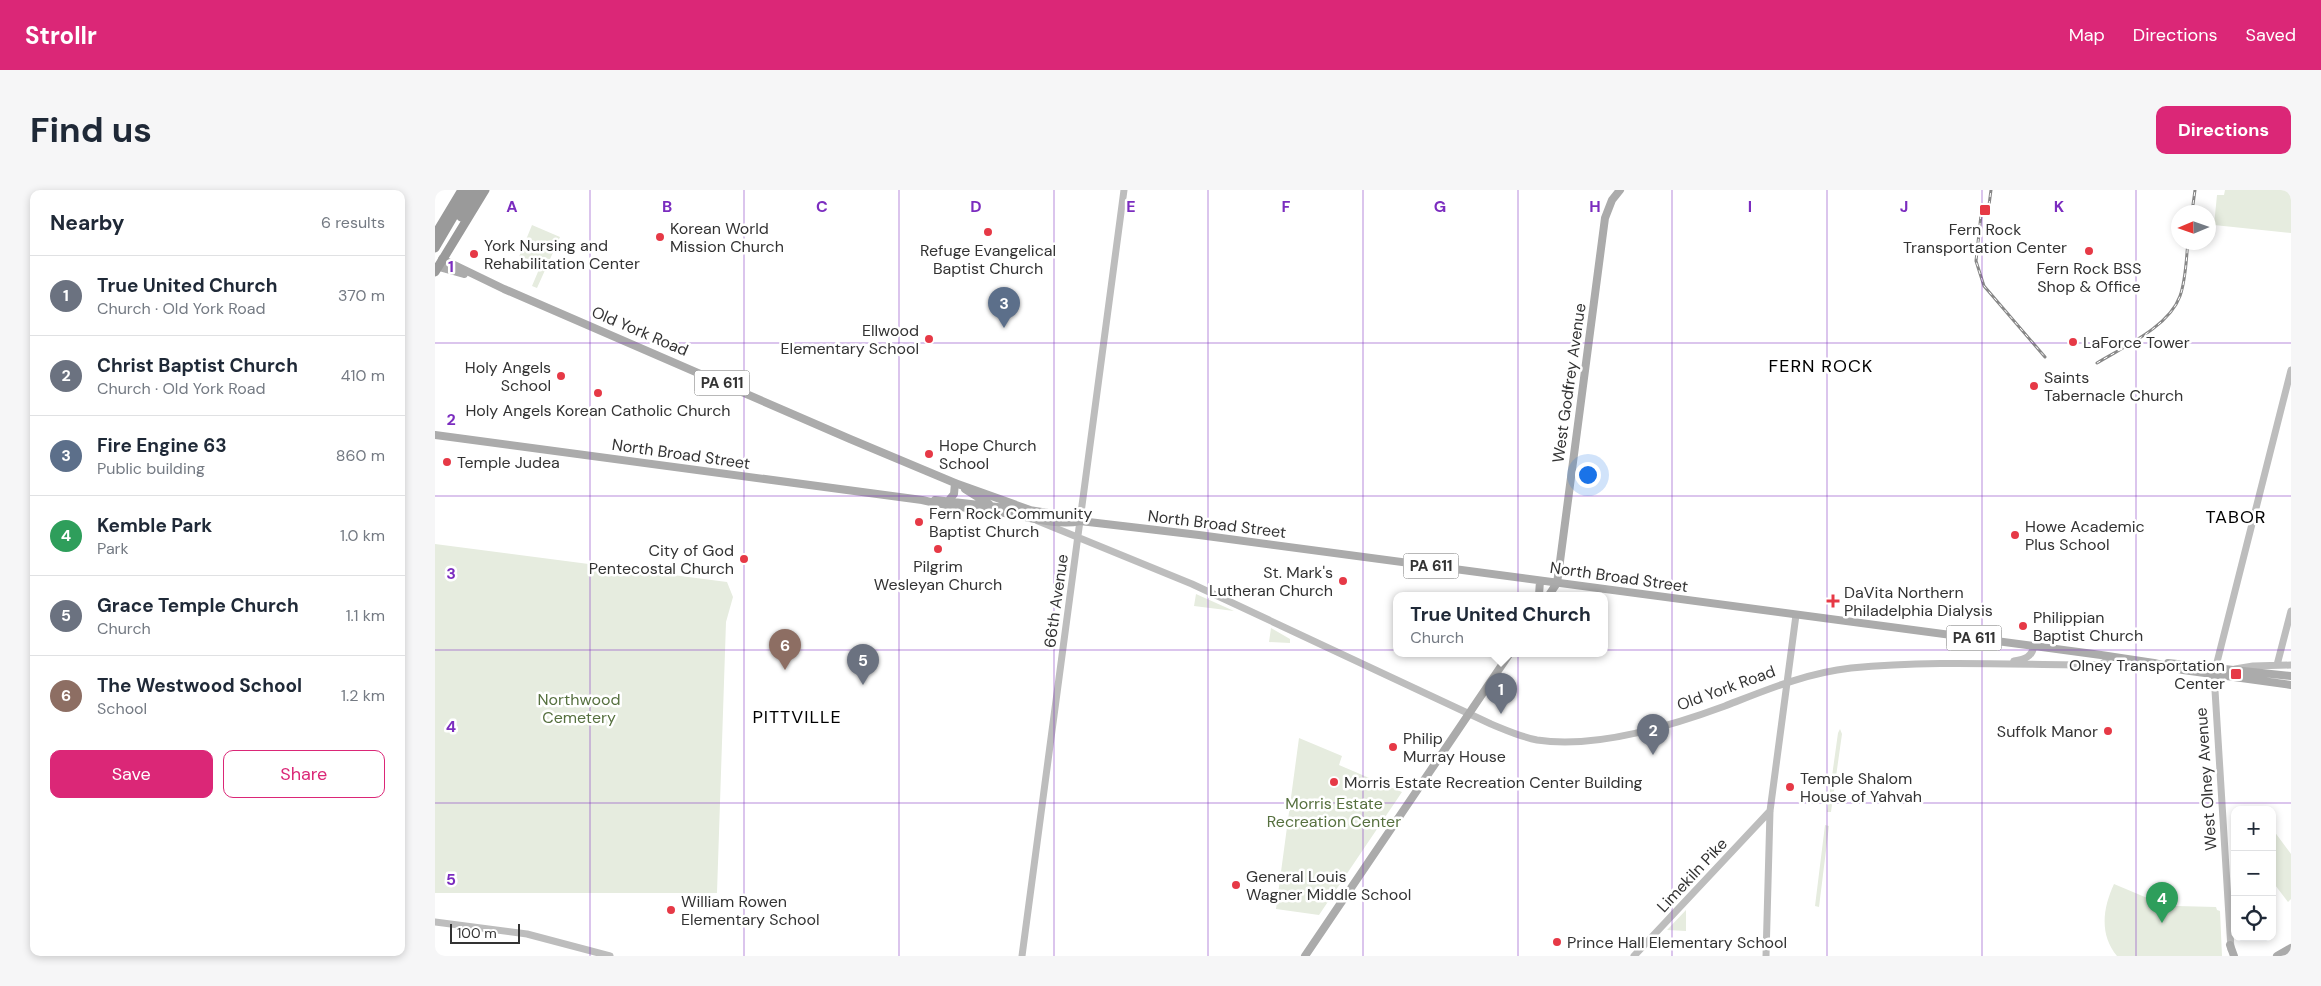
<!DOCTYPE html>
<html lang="en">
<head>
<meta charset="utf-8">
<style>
	:root { --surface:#fff; --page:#f6f6f7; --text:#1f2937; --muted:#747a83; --line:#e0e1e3; --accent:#db2777 }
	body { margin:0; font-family:"DM Sans",sans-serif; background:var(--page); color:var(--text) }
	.controls { position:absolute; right:15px; bottom:15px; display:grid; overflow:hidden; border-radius:10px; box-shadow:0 2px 8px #0003 }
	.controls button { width:45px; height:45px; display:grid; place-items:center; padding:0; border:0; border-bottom:1px solid var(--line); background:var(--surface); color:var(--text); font:25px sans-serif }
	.compass { position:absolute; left:1736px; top:15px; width:45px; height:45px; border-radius:50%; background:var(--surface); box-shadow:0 2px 8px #0003; rotate:268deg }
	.scale { position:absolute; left:15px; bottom:12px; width:70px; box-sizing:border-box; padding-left:5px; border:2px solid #333; border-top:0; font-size:14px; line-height:18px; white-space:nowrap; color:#333; -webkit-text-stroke:4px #fff; paint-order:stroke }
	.you { position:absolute; left:1152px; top:284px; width:18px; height:18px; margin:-12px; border:4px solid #fff; border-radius:50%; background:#1a73e8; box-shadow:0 0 0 8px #1a73e833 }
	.badge { display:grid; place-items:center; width:32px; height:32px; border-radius:50%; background:var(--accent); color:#fff; font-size:16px; font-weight:700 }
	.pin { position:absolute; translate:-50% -41px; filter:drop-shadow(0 1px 2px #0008) }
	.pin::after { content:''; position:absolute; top:26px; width:18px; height:15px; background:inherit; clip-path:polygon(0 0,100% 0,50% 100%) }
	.popup { position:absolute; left:958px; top:402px; width:215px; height:65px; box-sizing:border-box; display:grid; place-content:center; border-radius:10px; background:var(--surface); filter:drop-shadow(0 1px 4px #0005); font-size:16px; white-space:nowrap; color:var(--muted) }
	.popup b { font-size:19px; color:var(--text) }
	.popup::after { content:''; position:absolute; left:50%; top:100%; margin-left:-10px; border:10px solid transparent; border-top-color:var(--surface) }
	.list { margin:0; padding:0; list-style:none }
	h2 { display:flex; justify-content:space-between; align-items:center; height:65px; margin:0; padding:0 20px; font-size:21px }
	h2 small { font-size:16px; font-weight:400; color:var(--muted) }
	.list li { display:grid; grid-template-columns:32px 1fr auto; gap:15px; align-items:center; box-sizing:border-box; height:80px; padding:0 20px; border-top:1px solid var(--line) }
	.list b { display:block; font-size:19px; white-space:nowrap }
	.list p { margin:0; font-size:16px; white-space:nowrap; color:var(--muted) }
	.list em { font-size:16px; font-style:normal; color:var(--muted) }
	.actions { display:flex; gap:10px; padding:15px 20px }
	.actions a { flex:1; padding:11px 0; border:1px solid var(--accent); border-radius:10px; text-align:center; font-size:18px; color:var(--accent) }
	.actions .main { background:var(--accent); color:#fff }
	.icon { flex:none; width:28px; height:28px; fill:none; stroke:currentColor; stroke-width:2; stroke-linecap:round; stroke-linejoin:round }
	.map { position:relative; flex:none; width:1856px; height:766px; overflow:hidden; border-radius:10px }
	header { display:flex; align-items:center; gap:30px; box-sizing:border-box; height:70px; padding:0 25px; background:var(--accent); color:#fff }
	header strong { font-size:24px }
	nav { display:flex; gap:28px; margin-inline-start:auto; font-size:18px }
	.intro { display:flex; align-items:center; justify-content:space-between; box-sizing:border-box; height:120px; padding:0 30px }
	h1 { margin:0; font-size:35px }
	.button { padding:12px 22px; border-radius:10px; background:var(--accent); color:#fff; font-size:18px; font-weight:700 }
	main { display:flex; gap:30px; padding:0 30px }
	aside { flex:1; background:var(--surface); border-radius:10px; box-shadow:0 2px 8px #0003 }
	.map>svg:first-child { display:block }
</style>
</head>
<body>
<header>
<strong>Strollr</strong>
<nav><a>Map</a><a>Directions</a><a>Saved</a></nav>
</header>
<div class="intro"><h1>Find us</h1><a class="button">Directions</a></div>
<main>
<aside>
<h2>Nearby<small>6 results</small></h2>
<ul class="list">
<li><span class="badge" style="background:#6b7280">1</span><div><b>True United Church</b><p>Church · Old York Road</p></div><em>370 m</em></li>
<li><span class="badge" style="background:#6b7280">2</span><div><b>Christ Baptist Church</b><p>Church · Old York Road</p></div><em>410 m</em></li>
<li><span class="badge" style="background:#5c6f8a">3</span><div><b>Fire Engine 63</b><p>Public building</p></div><em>860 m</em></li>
<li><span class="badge" style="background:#2e9e5b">4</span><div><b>Kemble Park</b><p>Park</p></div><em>1.0 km</em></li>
<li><span class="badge" style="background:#6b7280">5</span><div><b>Grace Temple Church</b><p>Church</p></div><em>1.1 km</em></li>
<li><span class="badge" style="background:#8d6e63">6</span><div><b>The Westwood School</b><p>School</p></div><em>1.2 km</em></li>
</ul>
<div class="actions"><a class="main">Save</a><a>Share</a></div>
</aside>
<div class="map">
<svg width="1856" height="766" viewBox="0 0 1856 766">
	<rect width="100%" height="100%" fill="#fff"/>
	<path fill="#e6ecdf" d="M 1790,0 L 1856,0 L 1856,43 L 1779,35 L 1782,5 L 1789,5 Z
		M 97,35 L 125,47 L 102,98 L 97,96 L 105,77 L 84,67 Z
		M 0,354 L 292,392 L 298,407 L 291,432 L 282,703 L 0,703 Z
		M 761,404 L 799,421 L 759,416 Z
		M 836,438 L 855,449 L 855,453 L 834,452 Z
		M 1405,539 L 1407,544 L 1396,622 L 1392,622 L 1403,543 Z
		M 864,548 L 907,566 L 904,575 L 967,602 L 884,725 L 841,719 Z
		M 1390,635 L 1394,636 L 1384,717 L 1380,716 Z
		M 1839,641 L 1856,664 L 1856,709 L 1853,712 L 1837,691 Z
		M 1679,694 L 1717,710 L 1742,716 L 1781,717 L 1782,720 L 1785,721 L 1787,766 L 1682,766 C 1664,744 1668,718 1679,694 Z
		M 1251,720 L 1251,741 L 1232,740 Z"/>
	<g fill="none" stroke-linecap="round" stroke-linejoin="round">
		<path stroke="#bdbdbd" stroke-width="7" d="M 603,331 L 757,394 L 1056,534 C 1071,540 1086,547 1102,550 C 1159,559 1236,536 1290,516 C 1331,500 1371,483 1416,478 C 1498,470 1582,475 1665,475 L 1678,467
			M 1579,471 C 1590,469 1597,467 1599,456
			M 1842,475 L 1856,421
			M 1800,479 L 1818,476 L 1856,475
			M 0,732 L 92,744 L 175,766
			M 1796,759 L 1779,484 L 1856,180
			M 587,766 L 689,0
			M 1199,766 L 1335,621
			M 1331,766 L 1335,621 L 1361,425"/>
		<path stroke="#ababab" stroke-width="8" d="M 7,69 L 69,99 L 415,249 L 520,293 L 598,321
			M 4,77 L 29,84
			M 0,245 L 487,310 C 517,317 546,320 576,324 C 597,328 625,336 645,331 L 764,345 L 1666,465 L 1719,473 L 1748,480 L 1856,495
			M 530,299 L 554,314
			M 500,310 L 580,319
			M 514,310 L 519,304 L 520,293
			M 594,320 L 639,327 L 645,331
			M 1104,405 L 1105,391
			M 1114,405 L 1122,393 L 1124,379 L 1170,28 L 1177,10 L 1185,0
			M 1733,473 L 1856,486
			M 1795,755 L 1799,766
			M 870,766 L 1075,463
			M 1842,766 L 1856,758"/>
		<path stroke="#9a9a9a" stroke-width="9" d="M 26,27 L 42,0
			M 0,45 L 27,0
			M 0,58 L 34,0
			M 0,82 L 50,0"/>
		<defs>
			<path id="rail" d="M 1554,15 L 1556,0
				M 1757,22 L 1760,0
				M 1546,25 L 1541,71 L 1549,96 L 1610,167
				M 1662,173 C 1688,157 1734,137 1745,106 C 1751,89 1751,70 1753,52"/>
		</defs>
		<use href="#rail" stroke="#888" stroke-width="3"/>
		<use href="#rail" stroke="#fff" stroke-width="1" stroke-dasharray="4" stroke-linecap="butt"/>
	</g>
	<path fill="none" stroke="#7b2cbf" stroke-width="1" stroke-opacity="0.55" d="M 155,0 L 155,766M 309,0 L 309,766M 464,0 L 464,766M 619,0 L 619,766M 773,0 L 773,766M 928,0 L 928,766M 1083,0 L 1083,766M 1237,0 L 1237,766M 1392,0 L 1392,766M 1547,0 L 1547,766M 1701,0 L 1701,766M 0,153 L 1856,153M 0,306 L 1856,306M 0,460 L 1856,460M 0,613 L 1856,613"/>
	<g fill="#e63946" stroke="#fff" stroke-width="2">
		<rect x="1544" y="14" width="12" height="12" rx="2.5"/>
		<circle cx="553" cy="42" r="5"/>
		<circle cx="225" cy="47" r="5"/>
		<circle cx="1654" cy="61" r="5"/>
		<circle cx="39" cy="64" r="5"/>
		<circle cx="494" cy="149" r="5"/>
		<circle cx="1638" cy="152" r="5"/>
		<circle cx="126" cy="186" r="5"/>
		<circle cx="1599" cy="196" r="5"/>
		<circle cx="163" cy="203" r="5"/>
		<circle cx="494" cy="264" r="5"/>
		<circle cx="12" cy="272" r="5"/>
		<circle cx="484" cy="332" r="5"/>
		<circle cx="1580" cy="345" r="5"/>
		<circle cx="503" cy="359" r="5"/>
		<circle cx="309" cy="369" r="5"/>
		<circle cx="908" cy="391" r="5"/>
		<path d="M1395.5 403.5h5v5h5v5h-5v5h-5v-5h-5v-5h5z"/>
		<circle cx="1588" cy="436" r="5"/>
		<rect x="1795" y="478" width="12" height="12" rx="2.5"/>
		<circle cx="1673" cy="541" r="5"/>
		<circle cx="958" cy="557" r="5"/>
		<circle cx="899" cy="592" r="5"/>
		<circle cx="1355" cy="597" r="5"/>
		<circle cx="801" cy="695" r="5"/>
		<circle cx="236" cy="720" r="5"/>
		<circle cx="1122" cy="752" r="5"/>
	</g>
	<g text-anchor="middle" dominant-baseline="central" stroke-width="5" stroke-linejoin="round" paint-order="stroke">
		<g fill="#fff" stroke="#707070" stroke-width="1">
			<rect x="259.5" y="180.5" width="55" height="25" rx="4"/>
			<rect x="968.5" y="363.5" width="55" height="25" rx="4"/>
			<rect x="1511.5" y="435.5" width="55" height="25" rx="4"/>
		</g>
		<g font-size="15" font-weight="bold" fill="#333">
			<text x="287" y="193">PA 611</text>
			<text x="996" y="376">PA 611</text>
			<text x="1539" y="448">PA 611</text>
		</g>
		<g font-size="16" fill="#333" stroke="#fff" text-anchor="start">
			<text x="235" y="38">Korean World<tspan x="235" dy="18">Mission Church</tspan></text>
			<text x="1550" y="39" text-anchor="middle">Fern Rock<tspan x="1550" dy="18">Transportation Center</tspan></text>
			<text x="49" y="55">York Nursing and<tspan x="49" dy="18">Rehabilitation Center</tspan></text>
			<text x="553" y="60" text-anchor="middle">Refuge Evangelical<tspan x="553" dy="18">Baptist Church</tspan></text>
			<text x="1654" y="78" text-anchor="middle">Fern Rock BSS<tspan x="1654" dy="18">Shop &amp; Office</tspan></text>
			<text x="484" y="140" text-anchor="end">Ellwood<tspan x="484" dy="18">Elementary School</tspan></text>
			<text x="1648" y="152">LaForce Tower</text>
			<text x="116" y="177" text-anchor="end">Holy Angels<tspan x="116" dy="18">School</tspan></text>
			<text x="1609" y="187">Saints<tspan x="1609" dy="18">Tabernacle Church</tspan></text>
			<text x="163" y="220" text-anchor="middle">Holy Angels Korean Catholic Church</text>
			<text x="504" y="255">Hope Church<tspan x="504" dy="18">School</tspan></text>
			<text x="22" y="272">Temple Judea</text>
			<text x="494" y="323">Fern Rock Community<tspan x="494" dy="18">Baptist Church</tspan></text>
			<text x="1590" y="336">Howe Academic<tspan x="1590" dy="18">Plus School</tspan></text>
			<text x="299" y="360" text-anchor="end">City of God<tspan x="299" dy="18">Pentecostal Church</tspan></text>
			<text x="503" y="376" text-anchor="middle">Pilgrim<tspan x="503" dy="18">Wesleyan Church</tspan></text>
			<text x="898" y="382" text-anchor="end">St. Mark's<tspan x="898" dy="18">Lutheran Church</tspan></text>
			<text x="1409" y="402">DaVita Northern<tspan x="1409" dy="18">Philadelphia Dialysis</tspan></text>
			<text x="1598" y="427">Philippian<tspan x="1598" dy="18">Baptist Church</tspan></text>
			<text x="1790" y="475" text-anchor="end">Olney Transportation<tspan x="1790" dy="18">Center</tspan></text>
			<text x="1663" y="541" text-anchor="end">Suffolk Manor</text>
			<text x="968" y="548">Philip<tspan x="968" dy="18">Murray House</tspan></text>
			<text x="1365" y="588">Temple Shalom<tspan x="1365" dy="18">House of Yahvah</tspan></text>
			<text x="909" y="592">Morris Estate Recreation Center Building</text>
			<text x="811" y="686">General Louis<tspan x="811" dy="18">Wagner Middle School</tspan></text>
			<text x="246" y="711">William Rowen<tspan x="246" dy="18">Elementary School</tspan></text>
			<text x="1132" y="752">Prince Hall Elementary School</text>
		</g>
		<g font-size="16" fill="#333" stroke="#fff">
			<text transform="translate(205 141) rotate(23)">Old York Road</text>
			<text transform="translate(1134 193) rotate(-82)">West Godfrey Avenue</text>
			<text transform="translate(246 264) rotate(8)">North Broad Street</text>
			<text transform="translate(782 334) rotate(7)">North Broad Street</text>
			<text transform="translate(1184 387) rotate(8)">North Broad Street</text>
			<text transform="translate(621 411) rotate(-82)">66th Avenue</text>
			<text transform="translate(1291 498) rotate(-20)">Old York Road</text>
			<text transform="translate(1771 589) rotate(-94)">West Olney Avenue</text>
			<text transform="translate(1257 685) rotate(-47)">Limekiln Pike</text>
		</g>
		<g font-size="16" fill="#56703f" stroke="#fff">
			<text x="144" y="509">Northwood<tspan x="144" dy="18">Cemetery</tspan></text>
			<text x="899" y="613">Morris Estate<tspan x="899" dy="18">Recreation Center</tspan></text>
		</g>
		<g font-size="18" letter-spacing="1" fill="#000" stroke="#fff">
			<text x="1386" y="176">FERN ROCK</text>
			<text x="1801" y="327">TABOR</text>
			<text x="362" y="527">PITTVILLE</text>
		</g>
	</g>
	<g font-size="16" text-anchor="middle" font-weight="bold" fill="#7b2cbf" stroke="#fff" stroke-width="5" stroke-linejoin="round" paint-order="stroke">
		<text x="77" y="22">A</text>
		<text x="232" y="22">B</text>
		<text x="387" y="22">C</text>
		<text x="541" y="22">D</text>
		<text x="696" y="22">E</text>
		<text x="851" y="22">F</text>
		<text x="1005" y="22">G</text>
		<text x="1160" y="22">H</text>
		<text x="1315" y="22">I</text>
		<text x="1469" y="22">J</text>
		<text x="1624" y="22">K</text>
		<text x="16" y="82">1</text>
		<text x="16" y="235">2</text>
		<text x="16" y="389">3</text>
		<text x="16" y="542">4</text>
		<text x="16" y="695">5</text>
	</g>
</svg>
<div class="controls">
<button>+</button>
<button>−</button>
<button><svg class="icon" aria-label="locate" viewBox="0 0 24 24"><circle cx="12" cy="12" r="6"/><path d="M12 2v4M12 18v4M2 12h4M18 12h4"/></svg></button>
</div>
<svg class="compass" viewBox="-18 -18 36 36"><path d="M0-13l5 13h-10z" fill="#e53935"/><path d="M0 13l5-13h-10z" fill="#747a83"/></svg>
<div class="scale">100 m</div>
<div class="you"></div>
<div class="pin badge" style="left:1066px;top:524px;background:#6b7280">1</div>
<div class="popup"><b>True United Church</b>Church</div>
<div class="pin badge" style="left:1218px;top:565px;background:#6b7280">2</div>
<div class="pin badge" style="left:569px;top:138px;background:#5c6f8a">3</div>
<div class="pin badge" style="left:1727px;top:733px;background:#2e9e5b">4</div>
<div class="pin badge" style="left:428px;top:495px;background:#6b7280">5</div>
<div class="pin badge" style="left:350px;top:480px;background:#8d6e63">6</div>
</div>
</main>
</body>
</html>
